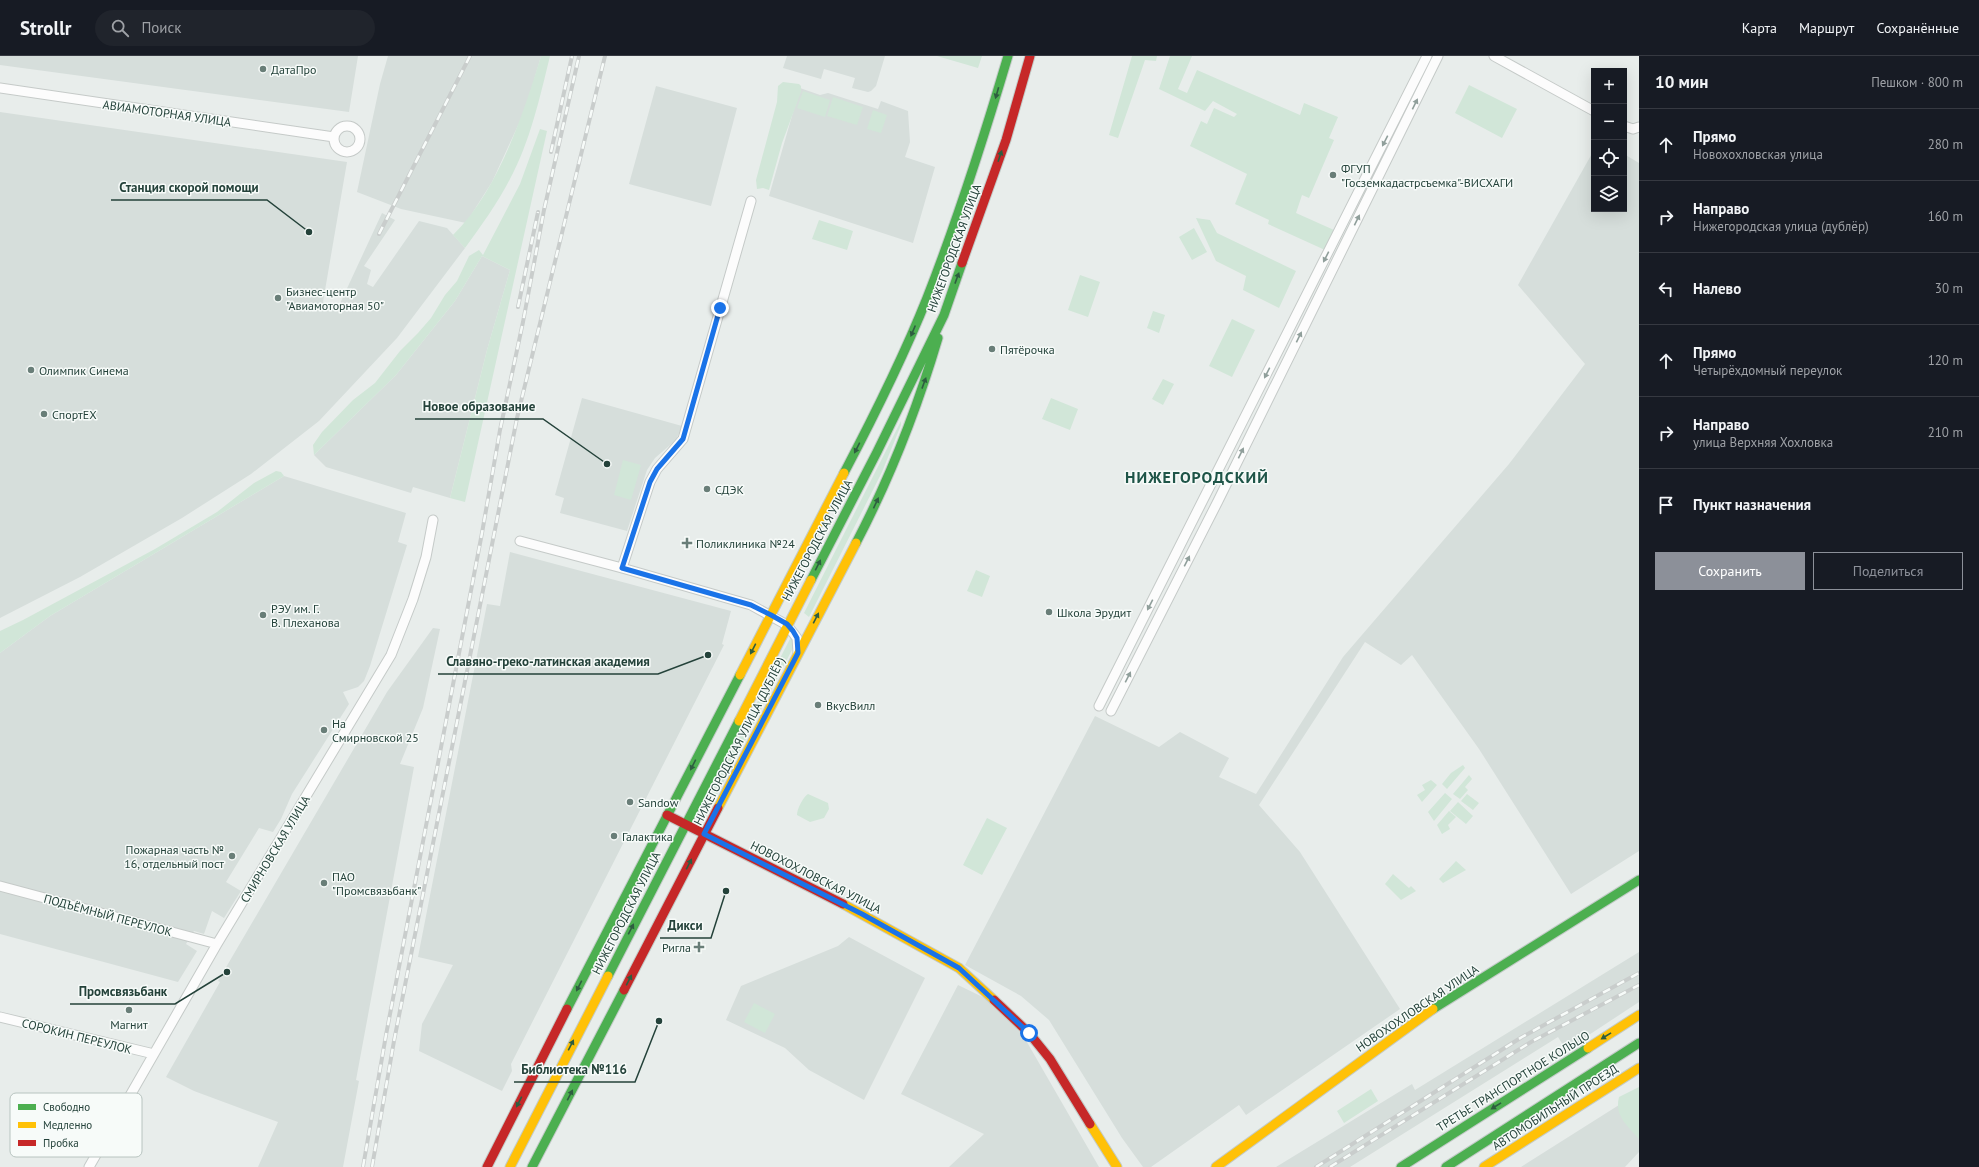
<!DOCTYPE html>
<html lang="ru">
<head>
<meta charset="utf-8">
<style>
	:root { --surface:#171b24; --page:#20242c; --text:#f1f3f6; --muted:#9ea1a6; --line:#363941; --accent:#8c9099 }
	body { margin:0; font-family:"PT Sans",sans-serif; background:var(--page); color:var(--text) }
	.controls { position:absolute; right:12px; top:12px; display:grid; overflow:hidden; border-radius:0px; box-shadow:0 4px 16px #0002 }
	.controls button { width:36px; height:36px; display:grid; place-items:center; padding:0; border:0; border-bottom:1px solid var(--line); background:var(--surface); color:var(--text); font:20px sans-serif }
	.stop { position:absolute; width:12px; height:12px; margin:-9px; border:3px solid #1a73e8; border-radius:50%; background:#fff }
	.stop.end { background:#1a73e8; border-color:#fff; box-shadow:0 1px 4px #0008 }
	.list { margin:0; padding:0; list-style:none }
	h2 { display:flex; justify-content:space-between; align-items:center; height:52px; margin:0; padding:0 16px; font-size:17px }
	h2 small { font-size:13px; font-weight:400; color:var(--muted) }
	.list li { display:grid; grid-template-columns:26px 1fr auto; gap:12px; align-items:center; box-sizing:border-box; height:72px; padding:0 16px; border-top:1px solid var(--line) }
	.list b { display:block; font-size:15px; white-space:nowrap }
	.list p { margin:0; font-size:13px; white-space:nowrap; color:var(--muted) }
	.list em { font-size:13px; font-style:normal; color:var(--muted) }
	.actions { display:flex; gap:8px; padding:12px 16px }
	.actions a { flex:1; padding:9px 0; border:1px solid var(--accent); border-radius:0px; text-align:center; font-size:14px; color:var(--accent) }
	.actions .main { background:var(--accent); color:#fff }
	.icon { flex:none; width:22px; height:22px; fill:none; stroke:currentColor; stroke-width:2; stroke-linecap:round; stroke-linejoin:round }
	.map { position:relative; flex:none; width:1639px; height:1111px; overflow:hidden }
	header { display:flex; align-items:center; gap:24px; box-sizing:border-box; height:56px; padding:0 20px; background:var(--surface); border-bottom:1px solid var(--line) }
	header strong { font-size:19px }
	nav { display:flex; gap:22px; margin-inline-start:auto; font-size:14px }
	.search { width:280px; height:36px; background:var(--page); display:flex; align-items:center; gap:10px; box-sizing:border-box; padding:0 14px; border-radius:22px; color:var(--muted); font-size:15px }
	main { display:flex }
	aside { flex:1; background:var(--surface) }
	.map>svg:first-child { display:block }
</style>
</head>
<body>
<header>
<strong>Strollr</strong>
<div class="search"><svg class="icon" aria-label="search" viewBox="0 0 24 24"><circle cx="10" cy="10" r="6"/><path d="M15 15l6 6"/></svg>Поиск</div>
<nav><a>Карта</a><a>Маршрут</a><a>Сохранённые</a></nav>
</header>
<main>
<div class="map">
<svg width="1639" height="1111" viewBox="0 0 1639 1111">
	<rect width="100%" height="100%" fill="#e8edeb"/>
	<path fill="#d6dedb" d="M 0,0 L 358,0 L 349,56 L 0,9 Z
		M 388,0 L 541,0 L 526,52 L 492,126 L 466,167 L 401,153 L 357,136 L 380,28 Z
		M 787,0 L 885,0 L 876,30 L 871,35 L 868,36 L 852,32 L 855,22 L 824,13 L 821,23 L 783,12 Z
		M 656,30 L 737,52 L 711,150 L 629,128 Z
		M 800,32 L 820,39 L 828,37 L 878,53 L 881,45 L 908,55 L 910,86 L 905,101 L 935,111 L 913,187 L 769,140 Z
		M 0,56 L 347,106 L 323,246 L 337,254 L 382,157 L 395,164 L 364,210 L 371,214 L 367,228 L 373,231 L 419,165 L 447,172 L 465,192 L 397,282 L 319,365 L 251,418 L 182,462 L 80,521 L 0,562 Z
		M 1594,94 L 1594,153 L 1624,153 L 1624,98 L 1639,107 L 1639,795 L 1571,838 L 1479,693 L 1412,599 L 1401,609 L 1365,586 L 1259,749 L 1300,796 L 1400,953 L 1246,1059 L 1239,1049 L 1151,1111 L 1143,1111 L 1122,1082 L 1049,964 L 1021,940 L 965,909 L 1095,660 L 1159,691 L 1180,676 L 1229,702 L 1219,721 L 1256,738 L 1343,601 L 1509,408 L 1585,308 L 1518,229 Z
		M 482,200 L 510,214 L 487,294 L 450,442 L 413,431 L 411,437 L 326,411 L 314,399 L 396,319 L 455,245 Z
		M 582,342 L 682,370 L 676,384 L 655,402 L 647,414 L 627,475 L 560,457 L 564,442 L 555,439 Z
		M 284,420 L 406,457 L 398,486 L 407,489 L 370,610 L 364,625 L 358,631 L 343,636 L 349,648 L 292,738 L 281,763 L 273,776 L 259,772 L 226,826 L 241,835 L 224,862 L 212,855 L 204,878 L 194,875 L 186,888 L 197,895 L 178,926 L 0,878 L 0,597 L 50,560 Z
		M 510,496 L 731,555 L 722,588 L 724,589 L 511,1008 L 512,1015 L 502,1035 L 419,995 L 422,968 L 453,909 L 418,901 L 487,548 L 500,550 Z
		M 433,572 L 440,573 L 423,652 L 400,708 L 414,711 L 356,1024 L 359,1025 L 343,1111 L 258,1111 L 278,1066 L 194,1035 L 166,1021 L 220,926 L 218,925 L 387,636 Z
		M 849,881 L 925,922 L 864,1044 L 809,1014 L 785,992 L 726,964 L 741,930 L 838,890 Z
		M 1639,896 L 1639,946 L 1566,994 L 1558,981 L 1350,1111 L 1276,1111 L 1412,1028 L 1415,1034 Z
		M 958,929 L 995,947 L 1024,981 L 1099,1111 L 949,1111 L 984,1078 L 901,1038 Z
		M 1619,1049 L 1639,1080 L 1639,1096 L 1625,1111 L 1521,1111 Z"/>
	<path fill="#d1e6d8" d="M 541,0 L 550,0 C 540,41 530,86 510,123 C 497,148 481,170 465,192 L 453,179 C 498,135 523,59 541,0 Z
		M 937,0 L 982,0 L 978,12 Z
		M 1132,0 L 1157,0 L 1156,5 L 1145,4 L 1118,82 L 1109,79 Z
		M 1170,0 L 1192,0 L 1178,33 L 1187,37 L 1197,14 L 1300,59 L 1304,47 L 1338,61 L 1329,82 L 1334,84 L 1309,142 L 1302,139 L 1296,157 L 1334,174 L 1325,194 L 1268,168 L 1269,164 L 1235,148 L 1247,118 L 1190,90 L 1201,65 L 1207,68 L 1214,52 L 1234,61 L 1237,58 L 1213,45 L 1205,55 L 1159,33 Z
		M 783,26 L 799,28 L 801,30 L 801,36 L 782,87 L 769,134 L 763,132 L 757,133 L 756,124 L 777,46 L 778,30 Z
		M 1469,29 L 1517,53 L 1502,82 L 1455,57 Z
		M 803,35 L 830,44 L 825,61 L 797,52 Z
		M 833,41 L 863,51 L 857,69 L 827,60 Z
		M 873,54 L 887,59 L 881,77 L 867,73 Z
		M 540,73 L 547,75 L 465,446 L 450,442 L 487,294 L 510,214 L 482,200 L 455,245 L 396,319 L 314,399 L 313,389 L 322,376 L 353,344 L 375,327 L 400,295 L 418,277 L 431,262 L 445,239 L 457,225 L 469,200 L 479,194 L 483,199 L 520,128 Z
		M 1196,162 L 1210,164 L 1217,177 L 1296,215 L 1279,252 L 1243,234 L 1246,220 L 1216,205 Z
		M 819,164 L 853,175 L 847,194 L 812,183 Z
		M 1194,172 L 1207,196 L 1192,204 L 1179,181 Z
		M 1080,219 L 1100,226 L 1088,261 L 1068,254 Z
		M 1153,255 L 1165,259 L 1159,277 L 1147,272 Z
		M 1232,263 L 1255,274 L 1232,321 L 1209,310 Z
		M 1163,323 L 1174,328 L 1163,349 L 1152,343 Z
		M 1051,342 L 1078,353 L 1070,374 L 1042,363 Z
		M 901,365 L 901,369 L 882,416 L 809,561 L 804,557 Z
		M 623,404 L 641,409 L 631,444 L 614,439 Z
		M 276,415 L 281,416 L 284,420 L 50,560 L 0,597 L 0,575 L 23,564 L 155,493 L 217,456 L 254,427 Z
		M 976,514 L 990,520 L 982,541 L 967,535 Z
		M 791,581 L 794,590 L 705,762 L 700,764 L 699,759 Z
		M 1463,709 L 1465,712 L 1447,733 L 1442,728 L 1451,717 Z
		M 1469,719 L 1472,723 L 1465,731 L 1468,734 L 1460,743 L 1453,738 Z
		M 1431,724 L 1437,729 L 1422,746 L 1417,739 L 1425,734 L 1422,729 Z
		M 1445,737 L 1452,743 L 1434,765 L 1428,756 Z
		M 808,738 L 828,747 L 829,753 L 824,762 L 810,766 L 797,759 C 797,753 803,741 808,738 Z
		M 1467,738 L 1479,747 L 1473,754 L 1461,745 Z
		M 1458,746 L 1473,760 L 1466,768 L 1450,755 Z
		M 1449,755 L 1456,761 L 1448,769 L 1450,773 L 1442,778 L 1437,769 Z
		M 987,762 L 1007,772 L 982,819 L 963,809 Z
		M 1456,805 L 1466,814 L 1443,827 L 1439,823 Z
		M 1393,818 L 1409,832 L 1411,830 L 1416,835 L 1401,844 L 1385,828 Z
		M 754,947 L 775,958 L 765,977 L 744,966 Z
		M 1639,1031 L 1639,1083 C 1628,1070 1614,1060 1619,1041 Z
		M 1371,1033 L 1378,1045 L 1344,1067 L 1337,1055 Z"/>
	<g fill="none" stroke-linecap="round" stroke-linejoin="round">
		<defs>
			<path id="street" d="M 1494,0 L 1594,55
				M 0,32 L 334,81
				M 1624,70 L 1633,73 L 1639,71
				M334 83a13 13 0 1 1 26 0a13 13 0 1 1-26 0Z
				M 520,485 L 622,512 L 751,549 L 787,569 L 797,582 L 798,597
				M 622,512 L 650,426 L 657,413 L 683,383 L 751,145
				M 1099,650 L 1427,0
				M 1111,655 L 1218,445 L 1438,0
				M 0,830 L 217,888
				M 0,961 L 154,998
				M 89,1111 L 217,888 L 391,599 L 413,543 L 426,501 L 433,464"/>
			<path id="fast" d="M 844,417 C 874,360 903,302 927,242 C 958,163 984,81 1008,0
				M 856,487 C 890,422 917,353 938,282
				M 811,524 L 877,396 L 944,259 L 962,207
				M 608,920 L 739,665
				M 567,953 L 740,619
				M 1433,953 L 1639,824
				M 532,1111 L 624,934
				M 1401,1111 L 1588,992
				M 1446,1111 L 1639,987"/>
			<path id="slow" d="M 740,619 L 844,417
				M 739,665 L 811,524
				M 718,752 L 856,487
				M 843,848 L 959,912 L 994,944
				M 1588,992 L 1639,959
				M 1090,1068 L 1117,1111
				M 510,1111 L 608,920
				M 1216,1111 L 1433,953
				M 1484,1111 L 1639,1012"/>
			<path id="jam" d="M 962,207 L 1006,84 L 1030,0
				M 667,759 L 843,848
				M 624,934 L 718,752
				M 994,944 L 1029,977 L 1050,1003 L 1090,1068
				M 487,1111 L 567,953"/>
		</defs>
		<use href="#street" stroke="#c5cac8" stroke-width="11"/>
		<use href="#fast" stroke="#c3cbc8" stroke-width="11"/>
		<use href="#slow" stroke="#c3cbc8" stroke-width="11"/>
		<use href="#jam" stroke="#c3cbc8" stroke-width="11"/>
		<use href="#street" stroke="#fcfcfc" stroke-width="9"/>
		<use href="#fast" stroke="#4caf50" stroke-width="9"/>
		<use href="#slow" stroke="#ffc107" stroke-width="9"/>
		<use href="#jam" stroke="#c62828" stroke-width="9"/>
		<defs>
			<path id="rail" d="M 551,96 L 572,0
				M 379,178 L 470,0
				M 518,251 L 538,156
				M 363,1111 L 386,979 L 482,477 L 500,374 L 523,266 L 544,154 L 579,0
				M 372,1111 L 394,985 L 517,362 L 605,0
				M 1316,1111 L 1522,981 L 1639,917
				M 1330,1111 L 1531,986 L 1639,929"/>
		</defs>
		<use href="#rail" stroke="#c9cdcc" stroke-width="4"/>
		<use href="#rail" stroke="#f7fbf9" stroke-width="2.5" stroke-dasharray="8" stroke-linecap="butt"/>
	</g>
	<defs><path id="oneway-solid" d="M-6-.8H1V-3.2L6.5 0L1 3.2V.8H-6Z"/></defs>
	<g fill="#2e5d40">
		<use href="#oneway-solid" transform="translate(997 37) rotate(106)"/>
		<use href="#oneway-solid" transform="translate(1000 100) rotate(-71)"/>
		<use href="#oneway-solid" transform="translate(957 222) rotate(-70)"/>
		<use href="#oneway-solid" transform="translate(913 275) rotate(113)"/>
		<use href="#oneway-solid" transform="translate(924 327) rotate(-70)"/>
		<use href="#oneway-solid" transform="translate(857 392) rotate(117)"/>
		<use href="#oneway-solid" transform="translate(876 447) rotate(-65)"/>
		<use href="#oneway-solid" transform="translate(818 509) rotate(-63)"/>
		<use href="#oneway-solid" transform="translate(816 562) rotate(-63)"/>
		<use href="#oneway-solid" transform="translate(753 593) rotate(117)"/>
		<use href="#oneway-solid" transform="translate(693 709) rotate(117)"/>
		<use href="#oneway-solid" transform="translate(689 808) rotate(-63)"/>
		<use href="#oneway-solid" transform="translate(631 873) rotate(-63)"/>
		<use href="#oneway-solid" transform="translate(629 924) rotate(-63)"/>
		<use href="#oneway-solid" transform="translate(579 930) rotate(117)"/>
		<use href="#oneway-solid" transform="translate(1606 980) rotate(148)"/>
		<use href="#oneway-solid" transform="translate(571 989) rotate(-63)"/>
		<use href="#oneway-solid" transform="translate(570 1039) rotate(-63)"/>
		<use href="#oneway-solid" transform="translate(519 1046) rotate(117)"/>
		<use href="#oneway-solid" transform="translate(1496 1050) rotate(148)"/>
	</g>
	<g fill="#909f9b">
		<use href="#oneway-solid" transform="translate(1415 48) rotate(-64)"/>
		<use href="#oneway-solid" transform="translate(1385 85) rotate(117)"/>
		<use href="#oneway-solid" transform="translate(1357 164) rotate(-64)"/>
		<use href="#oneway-solid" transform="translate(1326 201) rotate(117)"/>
		<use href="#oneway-solid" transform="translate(1299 281) rotate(-64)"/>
		<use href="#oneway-solid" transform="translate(1267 317) rotate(117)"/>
		<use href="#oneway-solid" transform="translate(1241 397) rotate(-64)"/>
		<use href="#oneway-solid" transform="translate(1187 505) rotate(-63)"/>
		<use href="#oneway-solid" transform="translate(1150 549) rotate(117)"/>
		<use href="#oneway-solid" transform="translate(1128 621) rotate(-63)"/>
	</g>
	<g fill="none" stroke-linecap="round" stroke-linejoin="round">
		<path stroke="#1a73e8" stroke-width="5" d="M 720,252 L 683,383 L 657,413 L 650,426 L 622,512 L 751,549 L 771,559 L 787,568 L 793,575 L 797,582 L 798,597 L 704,778 L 862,858 L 959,912 L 1029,977"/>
	</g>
	<g fill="#697e78" stroke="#f7fbf9" stroke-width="1.5">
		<circle cx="263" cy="13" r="4"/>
		<circle cx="1333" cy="119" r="4"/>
		<circle cx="278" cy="242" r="4"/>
		<circle cx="992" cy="293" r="4"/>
		<circle cx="31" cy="314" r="4"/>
		<circle cx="44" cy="358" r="4"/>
		<circle cx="707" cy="433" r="4"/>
		<path d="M685 481h4v4h4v4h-4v4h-4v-4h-4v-4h4z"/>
		<circle cx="1049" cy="556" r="4"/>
		<circle cx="263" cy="559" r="4"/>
		<circle cx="818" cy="649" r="4"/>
		<circle cx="324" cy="674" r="4"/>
		<circle cx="630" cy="746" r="4"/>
		<circle cx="614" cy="780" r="4"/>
		<circle cx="232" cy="800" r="4"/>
		<circle cx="324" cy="827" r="4"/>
		<path d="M697 885h4v4h4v4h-4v4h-4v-4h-4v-4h4z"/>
		<circle cx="129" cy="954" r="4"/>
	</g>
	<g text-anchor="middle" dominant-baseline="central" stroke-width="3" stroke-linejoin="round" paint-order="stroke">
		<g font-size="12" fill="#24423a" stroke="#f7fbf9" text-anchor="start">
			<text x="271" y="13">ДатаПро</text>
			<text x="1341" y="112">ФГУП<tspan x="1341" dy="14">"Госземкадастрсъемка"-ВИСХАГИ</tspan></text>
			<text x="286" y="235">Бизнес-центр<tspan x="286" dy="14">"Авиамоторная 50"</tspan></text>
			<text x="1000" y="293">Пятёрочка</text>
			<text x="39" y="314">Олимпик Синема</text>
			<text x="52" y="358">СпортEX</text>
			<text x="715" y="433">СДЭК</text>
			<text x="696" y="487">Поликлиника №24</text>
			<text x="271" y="552">РЭУ им. Г.<tspan x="271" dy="14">В. Плеханова</tspan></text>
			<text x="1057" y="556">Школа Эрудит</text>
			<text x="826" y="649">ВкусВилл</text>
			<text x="332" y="667">На<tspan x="332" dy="14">Смирновской 25</tspan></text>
			<text x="638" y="746">Sandow</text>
			<text x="622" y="780">Галактика</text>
			<text x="224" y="793" text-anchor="end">Пожарная часть №<tspan x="224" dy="14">16, отдельный пост</tspan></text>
			<text x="332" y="820">ПАО<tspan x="332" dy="14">"Промсвязьбанк"</tspan></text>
			<text x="691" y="891" text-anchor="end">Ригла</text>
			<text x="129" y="968" text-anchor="middle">Магнит</text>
		</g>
		<g font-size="12" fill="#24423a" stroke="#f7fbf9">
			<text transform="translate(167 57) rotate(8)">АВИАМОТОРНАЯ УЛИЦА</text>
			<text transform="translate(954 192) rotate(-70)">НИЖЕГОРОДСКАЯ УЛИЦА</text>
			<text transform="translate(817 484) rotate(-62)">НИЖЕГОРОДСКАЯ УЛИЦА</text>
			<text transform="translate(739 685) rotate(-63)">НИЖЕГОРОДСКАЯ УЛИЦА (ДУБЛЁР)</text>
			<text transform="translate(275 793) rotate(-59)">СМИРНОВСКАЯ УЛИЦА</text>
			<text transform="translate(816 821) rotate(27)">НОВОХОХЛОВСКАЯ УЛИЦА</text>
			<text transform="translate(626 857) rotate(-63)">НИЖЕГОРОДСКАЯ УЛИЦА</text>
			<text transform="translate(108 859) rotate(15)">ПОДЪЁМНЫЙ ПЕРЕУЛОК</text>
			<text transform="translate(1417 952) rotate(-34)">НОВОХОХЛОВСКАЯ УЛИЦА</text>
			<text transform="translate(77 980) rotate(14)">СОРОКИН ПЕРЕУЛОК</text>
			<text transform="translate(1513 1025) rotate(-32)">ТРЕТЬЕ ТРАНСПОРТНОЕ КОЛЬЦО</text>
			<text transform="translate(1555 1051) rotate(-33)">АВТОМОБИЛЬНЫЙ ПРОЕЗД</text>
		</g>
		<g font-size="16" font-weight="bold" letter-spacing="1" fill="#1f5548" stroke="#f7fbf9">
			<text x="1197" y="421">НИЖЕГОРОДСКИЙ</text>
		</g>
	</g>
	<rect x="10" y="1037" width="132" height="64" rx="6" fill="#f7fbf9" stroke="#b8c4c0" stroke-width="1"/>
	<rect x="18" y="1048" width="18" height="6" fill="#4caf50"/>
	<rect x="18" y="1066" width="18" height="6" fill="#ffc107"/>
	<rect x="18" y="1084" width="18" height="6" fill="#c62828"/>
	<g font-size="11" fill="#24423a">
		<text x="43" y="1055">Свободно</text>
		<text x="43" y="1073">Медленно</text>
		<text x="43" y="1091">Пробка</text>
	</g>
	<path fill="none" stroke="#24423a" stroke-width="1.5" d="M309 176L267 144H111M607 408L543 363H415M708 599L658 618H438M726 835L711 882H660M227 916L175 948H70M659 965L635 1026H514"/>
	<g fill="#24423a" stroke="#f7fbf9" stroke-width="1.5">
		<circle cx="309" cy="176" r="4"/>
		<circle cx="607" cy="408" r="4"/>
		<circle cx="708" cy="599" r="4"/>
		<circle cx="726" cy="835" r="4"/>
		<circle cx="227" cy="916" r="4"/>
		<circle cx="659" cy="965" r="4"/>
	</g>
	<g font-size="13" text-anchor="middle" font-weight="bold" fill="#24423a" stroke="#f7fbf9" stroke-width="3" stroke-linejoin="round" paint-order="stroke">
		<text x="189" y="136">Станция скорой помощи</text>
		<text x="479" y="355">Новое образование</text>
		<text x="548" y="610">Славяно-греко-латинская академия</text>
		<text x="685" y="874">Дикси</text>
		<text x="123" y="940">Промсвязьбанк</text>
		<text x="574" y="1018">Библиотека №116</text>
	</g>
</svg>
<div class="controls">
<button>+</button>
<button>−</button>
<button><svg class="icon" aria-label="locate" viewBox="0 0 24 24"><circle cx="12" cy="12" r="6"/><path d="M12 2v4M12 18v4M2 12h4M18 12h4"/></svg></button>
<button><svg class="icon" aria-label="layers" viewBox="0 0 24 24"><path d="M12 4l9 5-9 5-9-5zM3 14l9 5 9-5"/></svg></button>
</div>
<div class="stop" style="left:1029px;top:977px"></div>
<div class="stop end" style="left:720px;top:252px"></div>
</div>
<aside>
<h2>10 мин<small>Пешком · 800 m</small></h2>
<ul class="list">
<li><svg class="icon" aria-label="ahead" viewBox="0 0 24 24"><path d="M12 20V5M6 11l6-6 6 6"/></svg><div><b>Прямо</b><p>Новохохловская улица</p></div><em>280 m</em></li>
<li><svg class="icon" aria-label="right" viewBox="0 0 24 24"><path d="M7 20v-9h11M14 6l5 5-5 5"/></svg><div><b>Направо</b><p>Нижегородская улица (дублёр)</p></div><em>160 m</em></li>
<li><svg class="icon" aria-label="left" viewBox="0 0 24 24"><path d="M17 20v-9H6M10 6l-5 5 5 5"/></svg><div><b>Налево</b></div><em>30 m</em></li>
<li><svg class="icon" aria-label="ahead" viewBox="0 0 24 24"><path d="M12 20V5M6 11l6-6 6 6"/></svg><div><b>Прямо</b><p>Четырёхдомный переулок</p></div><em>120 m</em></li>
<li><svg class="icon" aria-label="right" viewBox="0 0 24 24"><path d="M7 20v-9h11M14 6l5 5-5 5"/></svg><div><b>Направо</b><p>улица Верхняя Хохловка</p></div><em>210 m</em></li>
<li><svg class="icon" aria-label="arrive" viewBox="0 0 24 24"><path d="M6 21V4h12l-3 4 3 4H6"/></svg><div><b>Пункт назначения</b></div></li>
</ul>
<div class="actions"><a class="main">Сохранить</a><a>Поделиться</a></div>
</aside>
</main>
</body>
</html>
